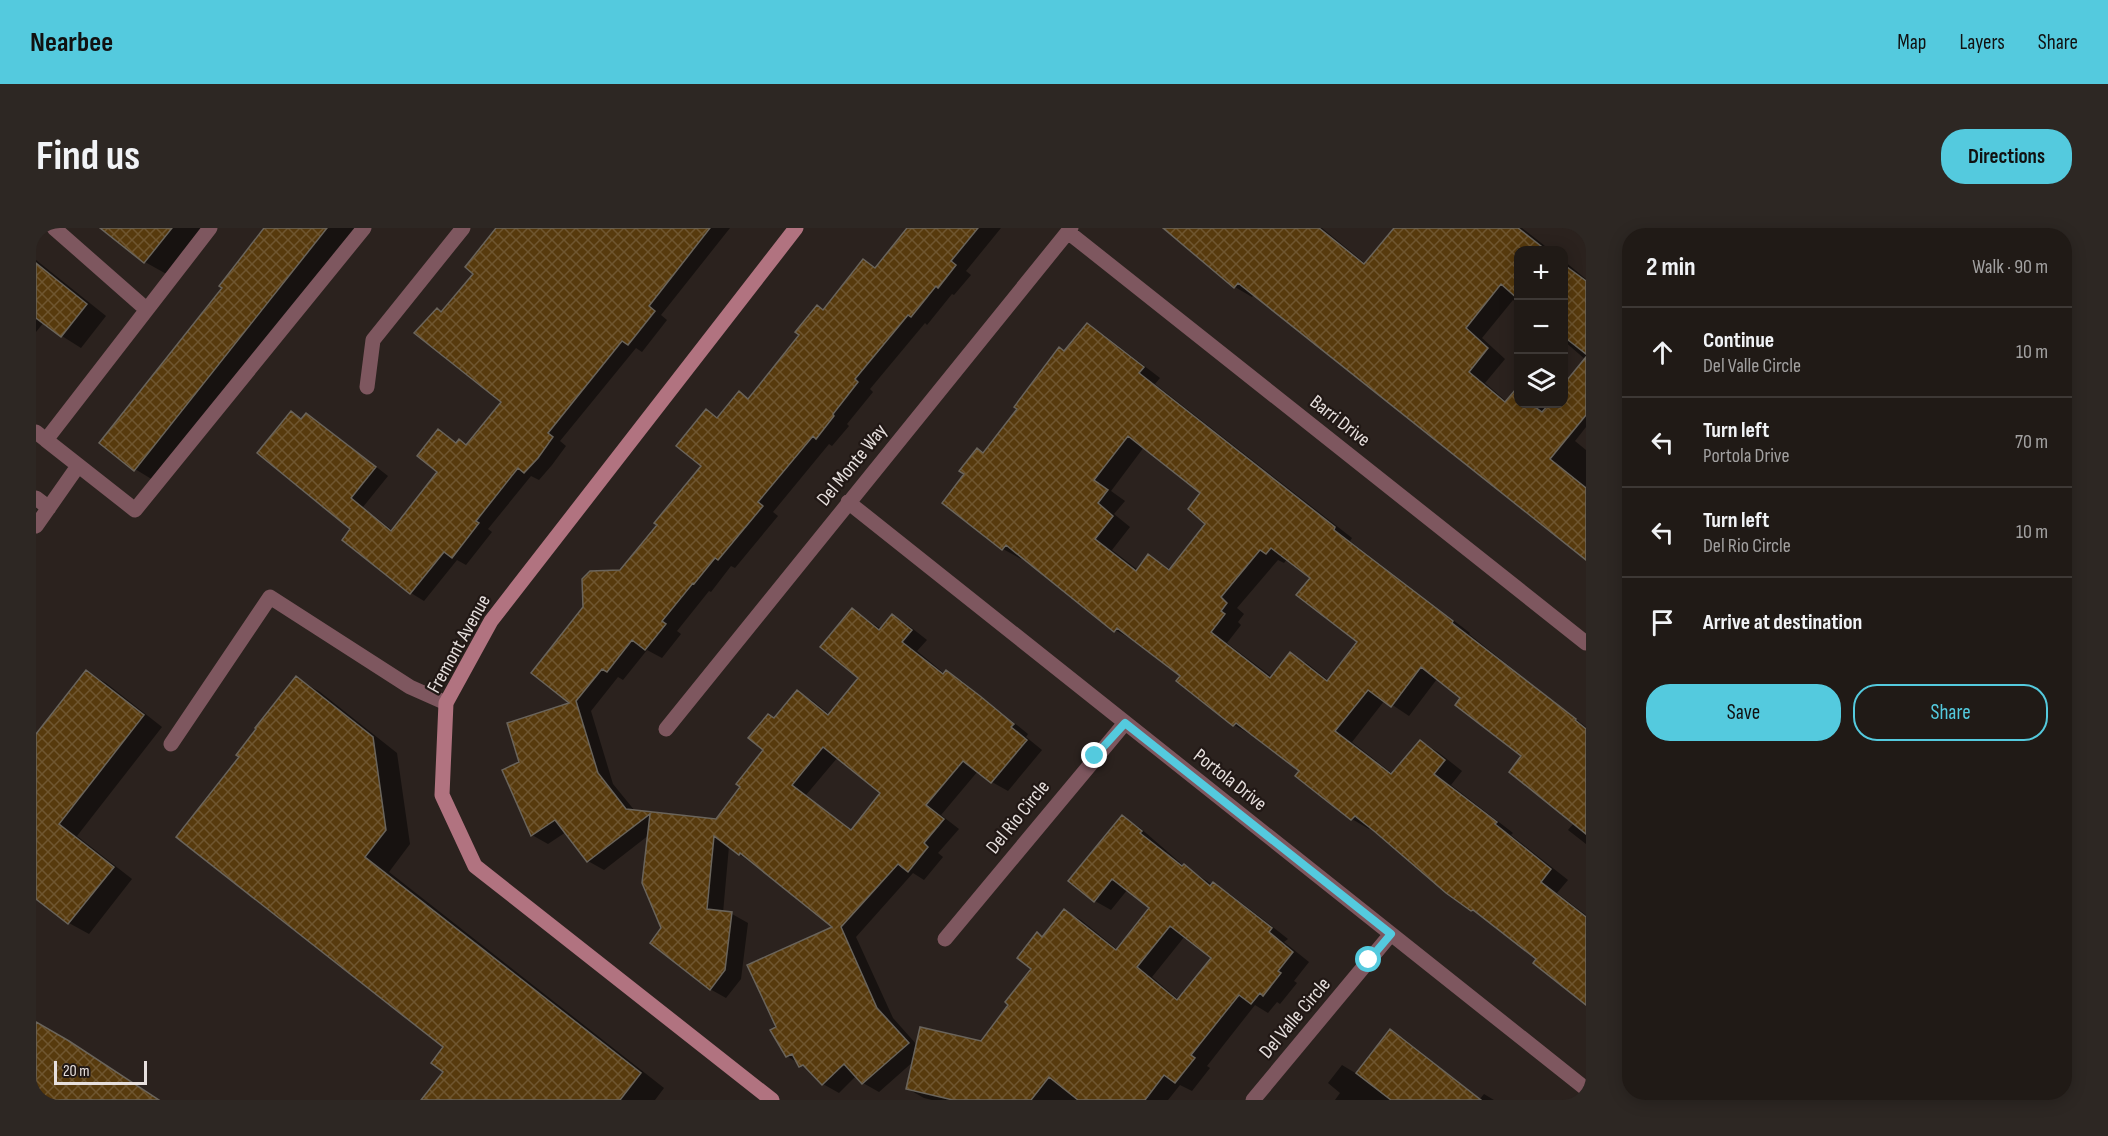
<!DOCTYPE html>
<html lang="en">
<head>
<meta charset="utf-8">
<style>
	:root { --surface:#201a16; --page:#2d2723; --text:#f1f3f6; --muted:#a2a1a1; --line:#3d3835; --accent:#54cade }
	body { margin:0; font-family:"Sofia Sans Condensed",sans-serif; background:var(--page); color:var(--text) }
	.controls { position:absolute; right:18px; top:18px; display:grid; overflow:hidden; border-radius:12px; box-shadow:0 3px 15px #0003 }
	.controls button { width:54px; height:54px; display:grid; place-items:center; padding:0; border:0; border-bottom:2px solid var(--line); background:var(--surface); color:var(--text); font:30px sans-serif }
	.scale { position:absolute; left:18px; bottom:15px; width:93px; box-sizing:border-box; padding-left:6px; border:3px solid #e6dfdd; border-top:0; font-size:16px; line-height:21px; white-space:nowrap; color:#e6dfdd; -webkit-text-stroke:4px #211815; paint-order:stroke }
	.stop { position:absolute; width:18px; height:18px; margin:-14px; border:4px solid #54cade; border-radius:50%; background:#fff }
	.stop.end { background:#54cade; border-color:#fff; box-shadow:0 2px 6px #0008 }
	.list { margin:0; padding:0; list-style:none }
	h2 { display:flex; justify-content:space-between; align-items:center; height:78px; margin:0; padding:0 24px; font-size:26px }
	h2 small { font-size:20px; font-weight:400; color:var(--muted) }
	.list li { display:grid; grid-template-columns:39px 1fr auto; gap:18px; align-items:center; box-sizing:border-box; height:90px; padding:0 24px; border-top:2px solid var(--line) }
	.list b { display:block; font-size:22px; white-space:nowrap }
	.list p { margin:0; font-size:20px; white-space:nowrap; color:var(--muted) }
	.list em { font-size:20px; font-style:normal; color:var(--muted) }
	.actions { display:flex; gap:12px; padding:18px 24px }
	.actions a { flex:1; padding:14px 0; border:2px solid var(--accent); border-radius:24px; text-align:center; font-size:21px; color:var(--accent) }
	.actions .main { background:var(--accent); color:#111 }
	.icon { flex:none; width:33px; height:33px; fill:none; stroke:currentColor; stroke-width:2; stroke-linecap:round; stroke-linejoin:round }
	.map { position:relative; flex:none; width:1550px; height:872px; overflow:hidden; border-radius:24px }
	header { display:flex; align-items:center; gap:36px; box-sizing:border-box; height:84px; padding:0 30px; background:var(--accent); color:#111 }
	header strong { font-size:28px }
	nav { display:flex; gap:33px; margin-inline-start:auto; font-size:21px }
	.intro { display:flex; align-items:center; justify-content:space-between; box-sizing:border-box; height:144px; padding:0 36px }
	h1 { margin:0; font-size:42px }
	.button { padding:15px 27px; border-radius:24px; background:var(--accent); color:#111; font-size:21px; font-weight:700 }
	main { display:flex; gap:36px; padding:0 36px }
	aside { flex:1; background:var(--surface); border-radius:24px; box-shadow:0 3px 15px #0003 }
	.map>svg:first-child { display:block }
</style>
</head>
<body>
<header>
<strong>Nearbee</strong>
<nav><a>Map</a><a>Layers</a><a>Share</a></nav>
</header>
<div class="intro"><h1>Find us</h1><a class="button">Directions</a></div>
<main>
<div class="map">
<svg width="1550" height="872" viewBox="0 0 1550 872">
	<defs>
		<pattern id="building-cross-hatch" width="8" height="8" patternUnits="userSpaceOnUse" patternTransform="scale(1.5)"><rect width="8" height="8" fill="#573a0d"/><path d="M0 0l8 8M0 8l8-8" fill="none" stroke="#6f5630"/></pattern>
	</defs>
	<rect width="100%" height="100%" fill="#2b221e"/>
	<path fill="#0007" fill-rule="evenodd" d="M 67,0 L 172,0 L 134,48 L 109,34 Z
		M 230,0 L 324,0 L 122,255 L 99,241 L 188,60 Z
		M 466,0 L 694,0 L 625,87 L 631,92 L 606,124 L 600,120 L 524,213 L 530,218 L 516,237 L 503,252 L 495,248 L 452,301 L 456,304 L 430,337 L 421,332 L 388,373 L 375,365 L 308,312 L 316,301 L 267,192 L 271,187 L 284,195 L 352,248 L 327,279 L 357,303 L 403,244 L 403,203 L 422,215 L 431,218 L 467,174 L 406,85 L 439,46 Z
		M 873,0 L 965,0 L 930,43 L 935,47 L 918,67 L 916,66 L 891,97 L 889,95 L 834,161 L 837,164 L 811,196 L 813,198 L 796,218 L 793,216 L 737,284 L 742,288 L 699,340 L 695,338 L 675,364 L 673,363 L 641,403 L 645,406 L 626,430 L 611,422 L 587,452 L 582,449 L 555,483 L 577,556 L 599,583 L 680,592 L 706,559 L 729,522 L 739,491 L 762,464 L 777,473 L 794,487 L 824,450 L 817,382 L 845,401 L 857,388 L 872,397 L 891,412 L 881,423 L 909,446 L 910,444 L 926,453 L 992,506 L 990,509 L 1006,522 L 972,563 L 956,554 L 942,543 L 905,587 L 923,601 L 902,625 L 907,629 L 888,652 L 877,645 L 820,709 L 857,790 L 881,817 L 945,814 L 975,776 L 997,741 L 1007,710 L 1029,683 L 1045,692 L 1082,722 L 1115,680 L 1092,661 L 1075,682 L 1059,673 L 1086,589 L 1103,599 L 1148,638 L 1177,657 L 1194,666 L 1228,692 L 1252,711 L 1248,714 L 1273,734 L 1258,753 L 1261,755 L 1244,776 L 1241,774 L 1232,785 L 1219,777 L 1171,838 L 1174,840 L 1156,863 L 1144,857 L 1132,872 L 896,872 L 888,870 L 872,861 L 878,833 L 843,864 L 827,855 L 821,847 L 803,865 L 787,856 L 777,845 L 751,828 L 742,800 L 799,700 L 693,618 L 687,685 L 696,686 L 712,695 L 705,751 L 690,770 L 674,761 L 627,701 L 613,607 L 568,642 L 552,633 L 530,604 L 512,616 L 496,607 L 485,535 L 536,476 L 585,344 L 667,238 L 671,183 L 683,190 L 703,165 L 714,171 L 765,107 L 781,79 L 788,83 L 828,33 L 841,40 ZM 802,529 L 846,565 L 816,602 L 770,567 ZM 1149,708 L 1177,730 L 1143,772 L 1116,749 Z
		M 1129,0 L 1286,0 L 1330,36 L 1360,0 L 1486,0 L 1514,22 L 1482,22 L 1482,76 L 1477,72 L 1446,110 L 1469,131 L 1449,155 L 1471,174 L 1479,164 L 1482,166 L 1482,176 L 1528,176 L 1550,132 L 1528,113 L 1528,33 L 1550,51 L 1550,199 L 1539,213 L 1550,222 L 1550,331 L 1218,66 L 1216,69 L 1199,59 Z
		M 0,32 L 70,88 L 45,120 L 26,108 L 8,94 L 0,104 Z
		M 1051,97 L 1068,107 L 1124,150 L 1119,156 L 1316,310 L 1314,313 L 1434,405 L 1433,406 L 1550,499 L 1550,616 L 1532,602 L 1538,595 L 1487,528 L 1426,470 L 1401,451 L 1373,488 L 1349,472 L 1316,514 L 1357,546 L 1384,513 L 1402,524 L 1426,543 L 1415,557 L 1477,605 L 1475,607 L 1532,652 L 1521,665 L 1550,687 L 1550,776 L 1502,730 L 1450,690 L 1436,682 L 1335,599 L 1333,601 L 1316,591 L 1265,543 L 1216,506 L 1215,507 L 1198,497 L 1142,453 L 1146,448 L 1098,411 L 1097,412 L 1079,402 L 987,328 L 985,331 L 967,321 L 908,275 L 930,246 L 941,221 L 948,226 ZM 1108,219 L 1166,265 L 1171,295 L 1135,342 L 1113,328 L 1102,342 L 1076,322 L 1094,299 L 1078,286 L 1089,273 L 1075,263 ZM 1251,331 L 1276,350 L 1323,414 L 1293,453 L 1272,436 L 1254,426 L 1236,449 L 1191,415 L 1205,397 L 1202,394 L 1208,386 L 1201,380 L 1242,332 L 1248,335 Z
		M 51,444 L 70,455 L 126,499 L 41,608 L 96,651 L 53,706 L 33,695 L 0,669 L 0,506 L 1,507 Z
		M 260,450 L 284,464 L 361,525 L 374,616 L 353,644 L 628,860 L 619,872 L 387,872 L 409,844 L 409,819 L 205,529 Z
		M 1354,803 L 1367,810 L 1444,871 L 1448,866 L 1458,872 L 1299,872 L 1304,865 L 1292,855 L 1306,837 L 1321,846 Z"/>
	<path fill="url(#building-cross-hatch)" stroke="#6a645b" stroke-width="1.5" fill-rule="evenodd" d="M 64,0 L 136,0 L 108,35 Z
		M 228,0 L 291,0 L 98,243 L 63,215 L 186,60 L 183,58 Z
		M 460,0 L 674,0 L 613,78 L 619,83 L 592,117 L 586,113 L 512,205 L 517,209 L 502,230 L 488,245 L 482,240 L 440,293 L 443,295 L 416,330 L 408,324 L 374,366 L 306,312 L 314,301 L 221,225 L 255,183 L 265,191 L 270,185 L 340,239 L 315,270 L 355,303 L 401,244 L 381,228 L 402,201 L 420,215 L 423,211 L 430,217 L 465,174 L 378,105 L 401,80 L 405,84 L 437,46 L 429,39 Z
		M 871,0 L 942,0 L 915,33 L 920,37 L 902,60 L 900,58 L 875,89 L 872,87 L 819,151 L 822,154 L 797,186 L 798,188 L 780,211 L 777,208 L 722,274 L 727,278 L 682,332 L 679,330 L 658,356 L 657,355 L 626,393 L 630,396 L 609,422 L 596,412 L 571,444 L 566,441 L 540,473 L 562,545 L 590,581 L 680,591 L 704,559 L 700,556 L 727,522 L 712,510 L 732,486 L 738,490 L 761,462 L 792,487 L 822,450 L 784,419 L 816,380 L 843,402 L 856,386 L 876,402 L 866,414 L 907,446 L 910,442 L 944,468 L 978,496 L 975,499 L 991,512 L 955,555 L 927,533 L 890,577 L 908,591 L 888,615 L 892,619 L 872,644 L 862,636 L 805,699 L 841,780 L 873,815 L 826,856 L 808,836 L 786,857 L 767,837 L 763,839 L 756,826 L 750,829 L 734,802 L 740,799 L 711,737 L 796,699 L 704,625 L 703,627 L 678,608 L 671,681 L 696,684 L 689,742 L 674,762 L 614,715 L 625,700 L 606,655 L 614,586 L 551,634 L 519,592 L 495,608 L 466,542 L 483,534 L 471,495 L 533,475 L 495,445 L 547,379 L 546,351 L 554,343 L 584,342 L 621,297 L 618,295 L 665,238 L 640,218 L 670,181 L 681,190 L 703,163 L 712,171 L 763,107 L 759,104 L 781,77 L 787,82 L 827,31 L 839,40 ZM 787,519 L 844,565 L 815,602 L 756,557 Z
		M 1127,0 L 1283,0 L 1328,36 L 1358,0 L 1482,0 L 1510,22 L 1482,22 L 1482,71 L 1465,56 L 1430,100 L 1452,120 L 1433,144 L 1469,174 L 1479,162 L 1482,165 L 1482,176 L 1495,176 L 1506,184 L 1513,176 L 1527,176 L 1527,157 L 1550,129 L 1550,187 L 1514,231 L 1550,260 L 1550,332 L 1202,55 L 1198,60 Z
		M 0,35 L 51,76 L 25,109 L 0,90 Z
		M 1527,36 L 1550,53 L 1550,126 L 1527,108 Z
		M 1051,95 L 1108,139 L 1103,145 L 1299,299 L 1298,302 L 1417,393 L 1416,395 L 1540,491 L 1539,492 L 1550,501 L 1550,606 L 1473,544 L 1485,528 L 1419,477 L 1424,470 L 1385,439 L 1355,479 L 1332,462 L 1299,503 L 1355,546 L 1384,512 L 1409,532 L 1398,546 L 1461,594 L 1459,596 L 1515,641 L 1505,654 L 1550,689 L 1550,777 L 1497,735 L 1500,731 L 1437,682 L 1435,683 L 1410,665 L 1338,603 L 1319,588 L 1315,592 L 1259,548 L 1263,543 L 1200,495 L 1197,498 L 1140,453 L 1144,448 L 1081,400 L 1078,404 L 970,317 L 966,322 L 906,275 L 928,246 L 923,243 L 941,220 L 947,225 L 981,181 L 978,179 L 1023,119 L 1028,123 ZM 1092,208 L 1164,265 L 1152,281 L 1169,296 L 1133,342 L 1112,326 L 1100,343 L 1059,311 L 1077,288 L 1062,275 L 1072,262 L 1058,252 ZM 1235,320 L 1274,350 L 1260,367 L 1321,414 L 1291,453 L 1254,424 L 1234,450 L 1175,404 L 1189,386 L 1185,383 L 1191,375 L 1185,369 L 1224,322 L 1230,326 Z
		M 50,442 L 108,487 L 23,596 L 78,639 L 32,696 L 0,671 L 0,506 Z
		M 260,448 L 337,509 L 350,602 L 329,629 L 605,845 L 584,872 L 385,872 L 407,844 L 395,835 L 407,819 L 140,609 L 203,529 L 200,527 L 220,501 L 219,500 Z
		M 1086,587 L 1106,603 L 1104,605 L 1146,638 L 1148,636 L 1174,658 L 1177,654 L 1236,700 L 1233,704 L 1257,724 L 1242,743 L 1245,745 L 1227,768 L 1224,765 L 1215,776 L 1203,767 L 1155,827 L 1159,830 L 1139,855 L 1128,847 L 1109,872 L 1042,872 L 1013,849 L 995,872 L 917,872 L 870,861 L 884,799 L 945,813 L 972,777 L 969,774 L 995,741 L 981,730 L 1001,704 L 1006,709 L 1028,681 L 1080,722 L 1113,680 L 1076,651 L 1058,674 L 1032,653 ZM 1134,698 L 1175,730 L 1141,772 L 1101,739 Z
		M 0,794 L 33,813 L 123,872 L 0,872 Z
		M 1354,801 L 1445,872 L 1355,872 L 1320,845 Z"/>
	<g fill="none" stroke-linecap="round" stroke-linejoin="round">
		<path stroke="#7e575f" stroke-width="15" d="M 18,0 L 110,81
			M 0,204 L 10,212 L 174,0
			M 10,212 L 99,282 L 328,0
			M 0,270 L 13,280
			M 0,298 L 42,238
			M 135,516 L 234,369 L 374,459 L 410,475"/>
		<path stroke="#7e575f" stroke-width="15" d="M 1032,4 L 1550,415
			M 331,159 L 337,112 L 427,0
			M 812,274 L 1550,861
			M 630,501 L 1035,0
			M 909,711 L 1089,495
			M 1217,872 L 1355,706"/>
		<path stroke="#b17380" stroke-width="15" d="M 736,872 L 439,638 L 406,567 L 410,475 L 455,393 L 760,0"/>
	</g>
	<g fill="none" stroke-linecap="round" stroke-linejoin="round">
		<path stroke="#54cade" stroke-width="8" d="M 1059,528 L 1089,495 L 1355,706 L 1333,732"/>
	</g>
	<g text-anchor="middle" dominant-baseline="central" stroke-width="4.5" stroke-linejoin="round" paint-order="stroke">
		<g font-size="20" fill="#e6dfdd" stroke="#211815">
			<text transform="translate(1304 193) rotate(38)">Barri Drive</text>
			<text transform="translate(816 237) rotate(-51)">Del Monte Way</text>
			<text transform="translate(423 416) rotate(-61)">Fremont Avenue</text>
			<text transform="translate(1194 552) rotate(38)">Portola Drive</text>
			<text transform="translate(982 589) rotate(-51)">Del Rio Circle</text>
			<text transform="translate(1259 790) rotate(-50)">Del Valle Circle</text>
		</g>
	</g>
</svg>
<div class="controls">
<button>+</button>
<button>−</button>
<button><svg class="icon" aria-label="layers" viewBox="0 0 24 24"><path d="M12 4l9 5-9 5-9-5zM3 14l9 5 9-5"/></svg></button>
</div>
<div class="scale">20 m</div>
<div class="stop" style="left:1333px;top:732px"></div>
<div class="stop end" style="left:1059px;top:528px"></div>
</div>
<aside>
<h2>2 min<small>Walk · 90 m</small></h2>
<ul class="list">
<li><svg class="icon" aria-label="ahead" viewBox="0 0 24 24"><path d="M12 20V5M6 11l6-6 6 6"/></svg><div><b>Continue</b><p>Del Valle Circle</p></div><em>10 m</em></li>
<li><svg class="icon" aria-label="left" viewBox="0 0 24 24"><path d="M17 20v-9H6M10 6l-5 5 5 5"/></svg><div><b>Turn left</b><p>Portola Drive</p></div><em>70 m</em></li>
<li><svg class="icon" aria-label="left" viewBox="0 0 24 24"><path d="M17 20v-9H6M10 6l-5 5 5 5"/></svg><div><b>Turn left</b><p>Del Rio Circle</p></div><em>10 m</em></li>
<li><svg class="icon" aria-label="arrive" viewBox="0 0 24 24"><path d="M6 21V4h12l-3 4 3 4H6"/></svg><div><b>Arrive at destination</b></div></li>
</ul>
<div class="actions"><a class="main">Save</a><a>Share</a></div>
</aside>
</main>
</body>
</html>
